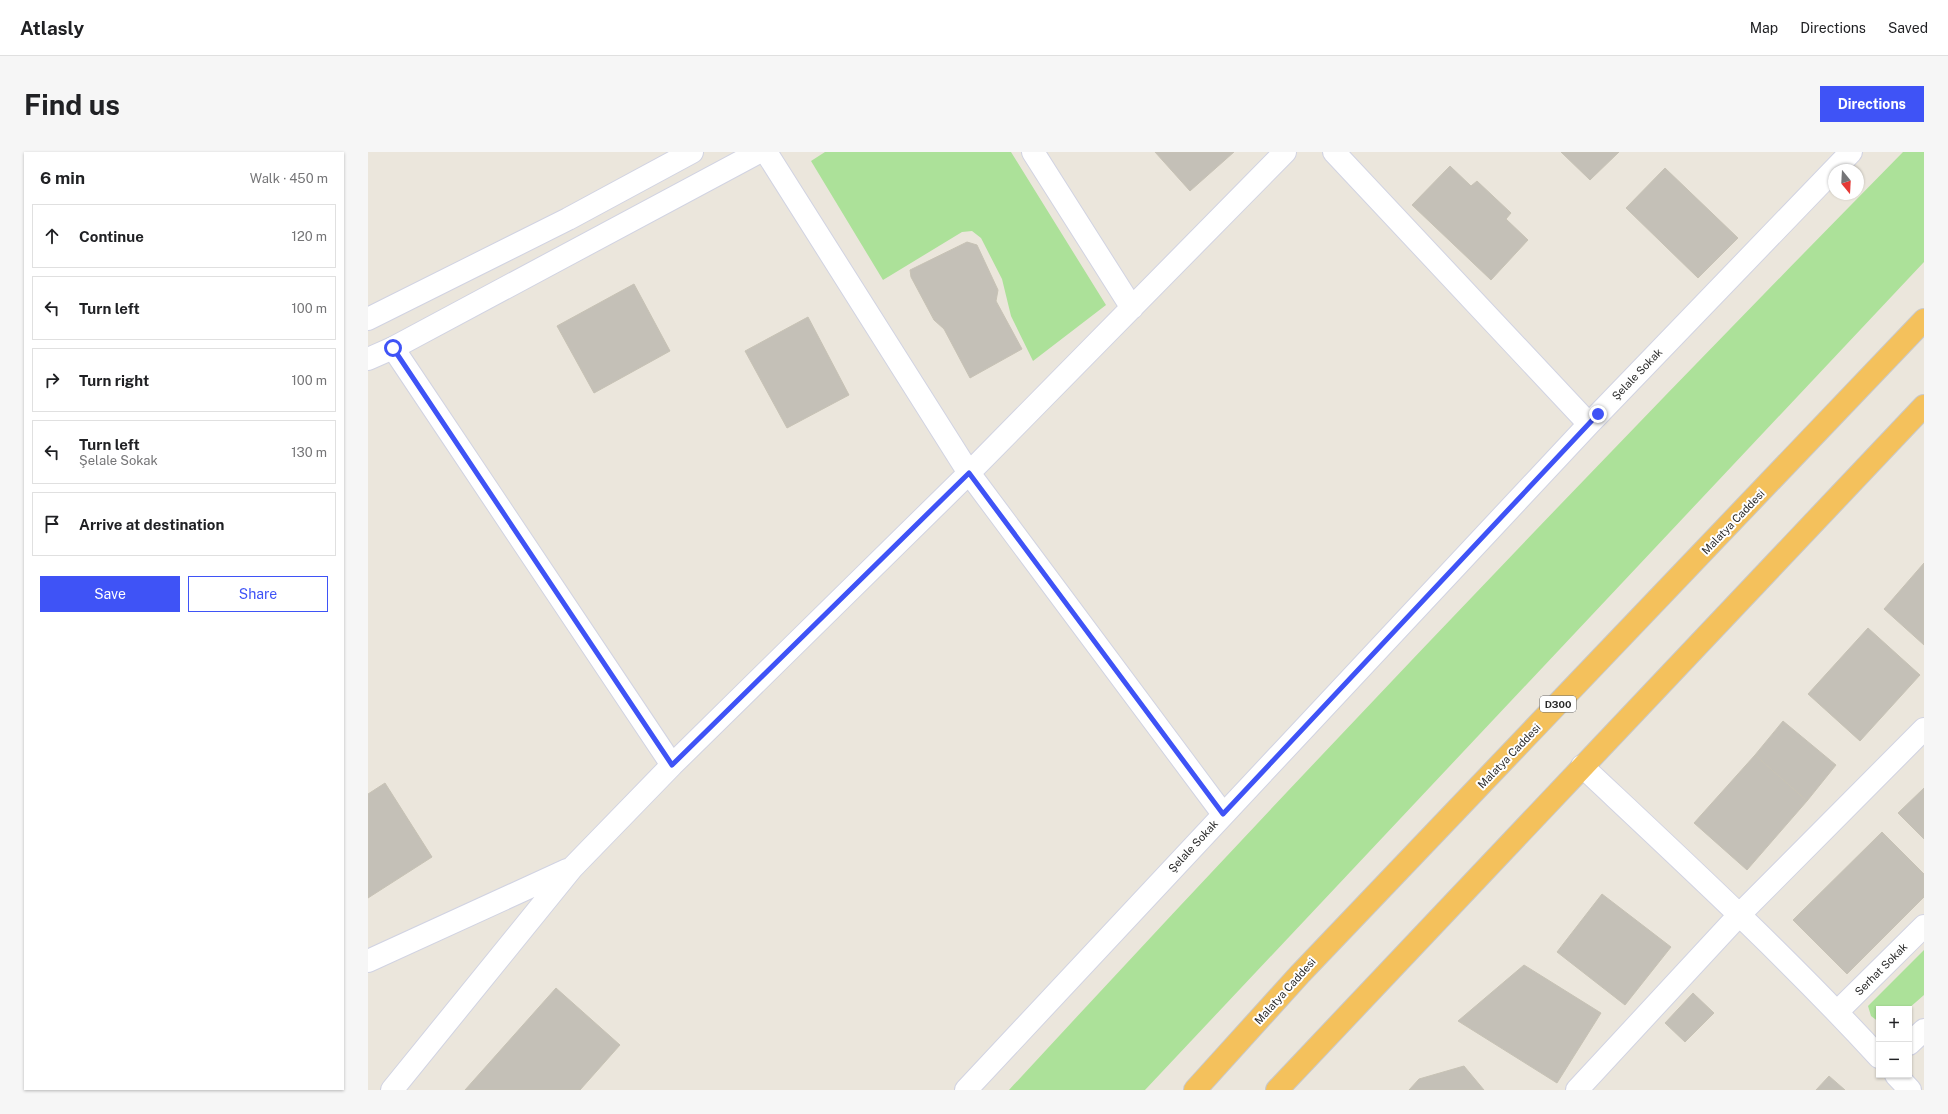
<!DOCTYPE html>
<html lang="en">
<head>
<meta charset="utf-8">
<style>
	:root { --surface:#fff; --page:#f6f6f6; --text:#202124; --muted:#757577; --line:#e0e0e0; --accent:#3f53f6 }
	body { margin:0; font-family:"Public Sans",sans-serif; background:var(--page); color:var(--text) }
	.controls { position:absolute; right:12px; bottom:12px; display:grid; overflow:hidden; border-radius:0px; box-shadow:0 1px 3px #0004 }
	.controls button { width:36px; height:36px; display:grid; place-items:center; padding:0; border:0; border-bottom:1px solid var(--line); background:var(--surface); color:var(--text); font:20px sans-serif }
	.compass { position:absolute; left:1460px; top:12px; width:36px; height:36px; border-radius:50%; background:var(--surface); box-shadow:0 1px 3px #0004; rotate:162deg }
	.stop { position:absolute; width:12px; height:12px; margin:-9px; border:3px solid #3f53f6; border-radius:50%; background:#fff }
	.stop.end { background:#3f53f6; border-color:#fff; box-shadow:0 1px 4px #0008 }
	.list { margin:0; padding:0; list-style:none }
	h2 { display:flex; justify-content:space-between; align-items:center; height:52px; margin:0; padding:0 16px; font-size:17px }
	h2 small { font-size:13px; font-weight:400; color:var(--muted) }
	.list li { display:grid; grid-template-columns:26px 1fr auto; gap:12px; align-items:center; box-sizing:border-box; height:64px; margin:0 8px 8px; padding:0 8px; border:1px solid var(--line); border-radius:0px }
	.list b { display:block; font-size:15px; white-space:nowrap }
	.list p { margin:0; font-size:13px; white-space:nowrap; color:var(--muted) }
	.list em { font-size:13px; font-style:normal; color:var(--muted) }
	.actions { display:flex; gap:8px; padding:12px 16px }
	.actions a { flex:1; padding:9px 0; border:1px solid var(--accent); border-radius:0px; text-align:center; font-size:14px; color:var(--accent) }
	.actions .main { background:var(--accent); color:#fff }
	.icon { flex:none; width:22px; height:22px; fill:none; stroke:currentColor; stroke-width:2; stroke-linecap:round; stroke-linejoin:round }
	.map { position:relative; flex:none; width:1556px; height:938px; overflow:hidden; border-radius:0px }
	header { display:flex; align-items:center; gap:24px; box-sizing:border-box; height:56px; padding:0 20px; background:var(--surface); border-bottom:1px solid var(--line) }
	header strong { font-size:19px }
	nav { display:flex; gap:22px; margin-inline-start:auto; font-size:14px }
	.intro { display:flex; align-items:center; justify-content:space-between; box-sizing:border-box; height:96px; padding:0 24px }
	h1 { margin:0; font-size:28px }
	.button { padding:10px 18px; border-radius:0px; background:var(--accent); color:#fff; font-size:14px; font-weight:700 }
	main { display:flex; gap:24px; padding:0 24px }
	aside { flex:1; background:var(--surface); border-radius:0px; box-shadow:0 1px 3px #0004 }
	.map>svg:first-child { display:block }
</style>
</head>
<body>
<header>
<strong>Atlasly</strong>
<nav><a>Map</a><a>Directions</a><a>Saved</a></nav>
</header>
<div class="intro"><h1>Find us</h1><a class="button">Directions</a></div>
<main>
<aside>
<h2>6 min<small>Walk · 450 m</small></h2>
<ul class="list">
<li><svg class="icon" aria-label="ahead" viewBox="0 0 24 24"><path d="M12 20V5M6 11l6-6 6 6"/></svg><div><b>Continue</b></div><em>120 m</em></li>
<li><svg class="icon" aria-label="left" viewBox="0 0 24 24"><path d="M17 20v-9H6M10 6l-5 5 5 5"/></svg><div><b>Turn left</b></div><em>100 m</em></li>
<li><svg class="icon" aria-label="right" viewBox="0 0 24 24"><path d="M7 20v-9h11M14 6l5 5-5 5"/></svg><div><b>Turn right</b></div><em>100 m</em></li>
<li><svg class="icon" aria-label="left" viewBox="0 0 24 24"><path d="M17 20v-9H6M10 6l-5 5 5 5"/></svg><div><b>Turn left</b><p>Şelale Sokak</p></div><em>130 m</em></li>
<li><svg class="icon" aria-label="arrive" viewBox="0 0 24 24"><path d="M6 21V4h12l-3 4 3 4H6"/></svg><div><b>Arrive at destination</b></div></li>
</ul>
<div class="actions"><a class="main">Save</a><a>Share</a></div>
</aside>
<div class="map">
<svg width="1556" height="938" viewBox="0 0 1556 938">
	<rect width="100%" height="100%" fill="#ebe6dc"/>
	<path fill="#ace199" d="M 457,0 L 643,0 L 738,153 L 665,209 L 643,164 L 634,127 L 613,86 L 604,79 L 594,80 L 515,128 L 443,9 Z
		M 1535,0 L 1556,0 L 1556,110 L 777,938 L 641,938 C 934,621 1232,308 1535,0 Z
		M 1556,798 L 1556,843 L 1540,857 L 1511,857 L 1511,870 L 1503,864 L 1500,854 Z"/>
	<path fill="#c4c0b7" stroke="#c7c2b5" d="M 787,0 L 866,0 L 822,39 Z
		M 1193,0 L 1251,0 L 1222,28 Z
		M 1082,14 L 1103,34 L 1109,29 L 1143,61 L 1138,67 L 1160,88 L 1123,128 L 1044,53 Z
		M 1297,16 L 1370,86 L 1330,126 L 1258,56 Z
		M 599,90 L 609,93 L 630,138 L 628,149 L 654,197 L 602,226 L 576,177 L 566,168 L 543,125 L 542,118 Z
		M 266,132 L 302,199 L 226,241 L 189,174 Z
		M 440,165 L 481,243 L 419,276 L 377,199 Z
		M 1556,411 L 1556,493 L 1516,457 Z
		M 1500,476 L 1552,523 L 1492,589 L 1440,542 Z
		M 1415,569 L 1468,613 L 1439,649 L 1387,603 Z
		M 1387,603 L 1439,649 L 1379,718 L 1326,671 Z
		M 17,631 L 64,705 L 0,746 L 0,642 Z
		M 1556,636 L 1556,687 L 1530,661 Z
		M 1514,680 L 1556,722 L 1556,745 L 1479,822 L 1425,768 Z
		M 1234,742 L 1303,795 L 1257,853 L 1189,800 Z
		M 1156,813 L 1233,861 L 1189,931 L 1090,869 Z
		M 188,836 L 252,893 L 212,938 L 97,938 Z
		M 1325,841 L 1346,861 L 1317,890 L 1297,871 Z
		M 1096,914 L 1116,938 L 1041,938 L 1051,927 Z
		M 1461,924 L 1477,938 L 1448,938 Z"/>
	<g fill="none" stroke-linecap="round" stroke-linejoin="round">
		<defs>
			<path id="minor" d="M 398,0 L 601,321 L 855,662
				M 665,0 L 764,156
				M 966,0 L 1221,272
				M 25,196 L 304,613
				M 1214,614 C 1315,709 1417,803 1511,905
				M 0,809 L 199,718
				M 1469,860 L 1556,774
				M 1541,892 L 1556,878
				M 1528,923 L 1542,938
				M 24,938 L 204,716 L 304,613 L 601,321 L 917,0
				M 598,938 L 1221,272 L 1483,0
				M 1209,938 L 1372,762 L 1556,577"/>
			<path id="tertiary" d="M 0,167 L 200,67 L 324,0
				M 0,207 L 25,196 L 391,0"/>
			<path id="trunk" d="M 827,938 L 932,822 L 1556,168
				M 909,938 L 1556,254"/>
		</defs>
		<use href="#minor" stroke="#d1d3e2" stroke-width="24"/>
		<use href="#tertiary" stroke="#d1d3e2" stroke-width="24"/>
		<use href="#trunk" stroke="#c8c8c8" stroke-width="24"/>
		<use href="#minor" stroke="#fff" stroke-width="22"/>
		<use href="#tertiary" stroke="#fff" stroke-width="22"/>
		<use href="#trunk" stroke="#f4c15c" stroke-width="22"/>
	</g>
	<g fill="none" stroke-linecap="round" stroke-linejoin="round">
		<path stroke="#3f53f6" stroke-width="5" d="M 25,196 L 304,613 L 601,321 L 855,662 L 1230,262"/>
	</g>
	<g text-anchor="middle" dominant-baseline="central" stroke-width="4" stroke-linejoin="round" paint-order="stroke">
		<rect fill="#fff" stroke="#6a6a6a" stroke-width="1" x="1172" y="544" width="36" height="16" rx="3"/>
		<g font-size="10" font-weight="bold" fill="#2a2a2a">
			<text x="1190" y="552">D300</text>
		</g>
		<g font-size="11" fill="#2a2a2a" stroke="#fff">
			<text transform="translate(1269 222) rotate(-46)">Şelale Sokak</text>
			<text transform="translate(1365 370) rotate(-46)">Malatya Caddesi</text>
			<text transform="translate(1141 604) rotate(-46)">Malatya Caddesi</text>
			<text transform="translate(825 694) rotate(-47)">Şelale Sokak</text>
			<text transform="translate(1513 817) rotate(-45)">Serhat Sokak</text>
			<text transform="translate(917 839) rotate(-48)">Malatya Caddesi</text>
		</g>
	</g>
</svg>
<div class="controls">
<button>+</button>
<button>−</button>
</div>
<svg class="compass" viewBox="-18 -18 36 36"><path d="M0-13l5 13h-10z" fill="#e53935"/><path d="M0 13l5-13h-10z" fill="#757577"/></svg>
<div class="stop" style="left:25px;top:196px"></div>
<div class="stop end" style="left:1230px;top:262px"></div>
</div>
</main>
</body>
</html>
